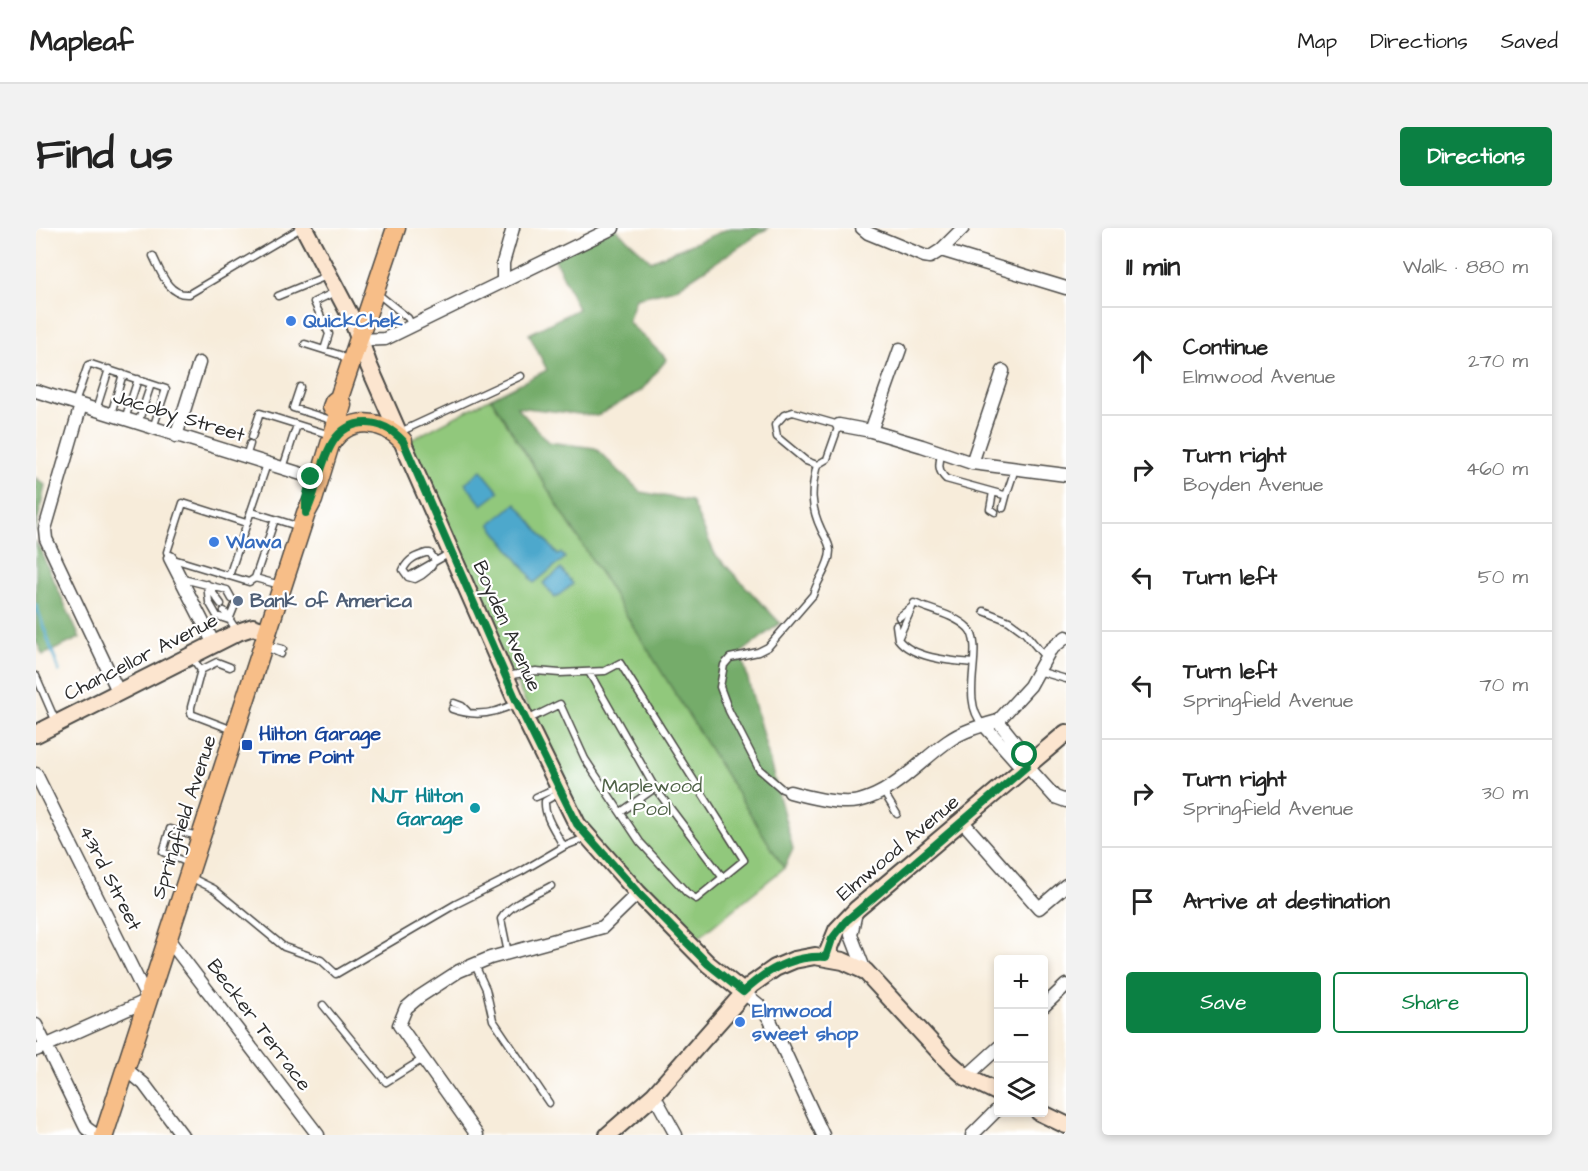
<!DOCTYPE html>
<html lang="en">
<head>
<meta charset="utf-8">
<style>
	:root { --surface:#fff; --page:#f2f2f2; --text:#222; --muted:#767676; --line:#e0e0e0; --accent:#0b8043 }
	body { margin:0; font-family:"Architects Daughter",sans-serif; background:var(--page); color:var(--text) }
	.controls { position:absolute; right:18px; bottom:18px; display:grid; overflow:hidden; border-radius:6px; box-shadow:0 3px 9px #0003 }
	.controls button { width:54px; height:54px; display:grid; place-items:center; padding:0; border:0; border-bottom:2px solid var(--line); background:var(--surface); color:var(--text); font:30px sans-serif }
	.stop { position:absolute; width:18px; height:18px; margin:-14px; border:4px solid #0b8043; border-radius:50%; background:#fff }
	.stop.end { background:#0b8043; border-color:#fff; box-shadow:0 2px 6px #0008 }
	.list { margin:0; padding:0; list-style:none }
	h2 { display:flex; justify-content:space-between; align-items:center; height:78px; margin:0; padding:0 24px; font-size:26px }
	h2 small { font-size:20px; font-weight:400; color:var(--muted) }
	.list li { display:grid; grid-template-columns:39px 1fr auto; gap:18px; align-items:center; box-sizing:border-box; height:108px; padding:0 24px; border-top:2px solid var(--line) }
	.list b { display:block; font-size:22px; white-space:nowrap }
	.list p { margin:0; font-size:20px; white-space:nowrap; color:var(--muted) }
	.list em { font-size:20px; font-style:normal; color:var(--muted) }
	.actions { display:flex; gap:12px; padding:18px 24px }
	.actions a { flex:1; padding:14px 0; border:2px solid var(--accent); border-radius:6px; text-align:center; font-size:21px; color:var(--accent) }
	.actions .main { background:var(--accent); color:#fff }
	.icon { flex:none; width:33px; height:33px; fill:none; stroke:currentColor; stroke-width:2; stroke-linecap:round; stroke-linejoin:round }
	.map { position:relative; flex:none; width:1030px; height:907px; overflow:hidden; border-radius:6px }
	header { display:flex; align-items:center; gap:36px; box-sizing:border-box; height:84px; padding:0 30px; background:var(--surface); border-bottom:2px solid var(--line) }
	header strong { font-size:28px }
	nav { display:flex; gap:33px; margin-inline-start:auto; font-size:21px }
	.intro { display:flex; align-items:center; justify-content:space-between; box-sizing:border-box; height:144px; padding:0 36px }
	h1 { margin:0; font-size:42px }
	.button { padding:15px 27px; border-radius:6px; background:var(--accent); color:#fff; font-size:21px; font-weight:700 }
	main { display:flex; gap:36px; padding:0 36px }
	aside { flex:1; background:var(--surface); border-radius:6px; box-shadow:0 3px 9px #0003 }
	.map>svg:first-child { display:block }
</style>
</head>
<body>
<header>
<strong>Mapleaf</strong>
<nav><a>Map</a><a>Directions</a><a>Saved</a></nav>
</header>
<div class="intro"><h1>Find us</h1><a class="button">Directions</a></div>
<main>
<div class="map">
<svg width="1030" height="907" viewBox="0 0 1030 907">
	<rect width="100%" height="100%" fill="#fff"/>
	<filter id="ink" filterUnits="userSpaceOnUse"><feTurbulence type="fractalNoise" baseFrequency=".0167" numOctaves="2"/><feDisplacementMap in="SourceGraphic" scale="12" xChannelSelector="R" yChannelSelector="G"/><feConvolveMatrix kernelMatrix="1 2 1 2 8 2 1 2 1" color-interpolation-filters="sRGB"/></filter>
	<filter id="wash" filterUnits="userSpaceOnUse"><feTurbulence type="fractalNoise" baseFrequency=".008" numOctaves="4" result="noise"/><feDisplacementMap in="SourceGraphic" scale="24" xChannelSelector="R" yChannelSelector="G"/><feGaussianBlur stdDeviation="1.35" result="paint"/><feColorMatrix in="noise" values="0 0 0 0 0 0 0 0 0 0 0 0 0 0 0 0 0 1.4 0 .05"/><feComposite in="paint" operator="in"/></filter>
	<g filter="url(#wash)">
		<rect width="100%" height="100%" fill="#f7ecda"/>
		<path fill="#91c87b" stroke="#5e7a53" stroke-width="1.5" d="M 455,170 L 748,640 L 651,719 L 556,615 L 367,216 Z"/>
		<path fill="#74ac6b" stroke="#506c4b" stroke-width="1.5" d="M 579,0 L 615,33 L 694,0 L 732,0 L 639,61 L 600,70 L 592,94 L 631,131 L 605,163 L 561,188 L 481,179 L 512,214 L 559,220 L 605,264 L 655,273 L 679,326 L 744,395 L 705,425 L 757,621 L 748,640 L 455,170 L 511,142 L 493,106 L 542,81 L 518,29 Z
			M 0,250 L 9,257 L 0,303 Z
			M 0,313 L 44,410 L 7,427 L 0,413 Z"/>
		<path fill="#4ea8cc" stroke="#3c6a7c" stroke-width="1.5" d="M 445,242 L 463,264 L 446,277 L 429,255 Z
			M 480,275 L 522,327 L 525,325 L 529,330 L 498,355 L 494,350 L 495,349 L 454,296 Z
			M 525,341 L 537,356 L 519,370 L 507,355 Z"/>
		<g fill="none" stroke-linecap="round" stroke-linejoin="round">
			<path stroke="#4ea8cc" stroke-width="3" d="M 0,377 L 23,443"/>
		</g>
	</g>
	<g filter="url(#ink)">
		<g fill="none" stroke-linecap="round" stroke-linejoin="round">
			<defs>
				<path id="lane" d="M 117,28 C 125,44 132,68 153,66 L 265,0
					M 342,66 L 372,90 L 376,98
					M 242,68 L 293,47
					M 269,116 L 304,127 L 312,134
					M 288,122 L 293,106 L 278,74 L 301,63
					M 264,159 L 257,180 L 292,191
					M 39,175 L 52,137 L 55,136 L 130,161 L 117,200
					M 60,182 L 73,141
					M 757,184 L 803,197 L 791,231 L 781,237 L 770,233 L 741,209 L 739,197 L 748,187 Z
					M 75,186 L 87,146
					M 89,191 L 102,151
					M 102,195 L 115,156
					M 364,204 L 485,148
					M 216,209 L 224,185 L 288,205
					M 906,225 C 902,236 902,243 910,251 L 968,267 L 971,265 L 979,241
					M 210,229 L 214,216
					M 247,240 L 261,197
					M 957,264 L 954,281 L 959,284
					M 967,280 L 971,265
					M 216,284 L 264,299
					M 210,295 L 147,275 L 131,324 L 134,330 L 213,354 L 219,350 L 244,357
					M 390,325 L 394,325 L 399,332 C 395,341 388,347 379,351 L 372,349 L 367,342 C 372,331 380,328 390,325 Z
					M 193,348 L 231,236
					M 372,349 L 414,325
					M 219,350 L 239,291
					M 147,351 L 191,362 L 196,371
					M 171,356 L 173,374 L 181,388 L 193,392
					M 171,357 L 185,376
					M 188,383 L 201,403
					M 948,383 L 973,393 L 988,404 L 1009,429
					M 863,389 L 876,379
					M 193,392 L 199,377
					M 860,397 L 862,411
					M 230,419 L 245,426
					M 235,420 L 239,419 L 247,421
					M 156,430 L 165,442 L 181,434 L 194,439
					M 937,435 C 915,433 876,430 862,411 L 878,375 C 894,382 919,387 932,400 C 950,419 922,470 947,497
					M 165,442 L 155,479 L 155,486 L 197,502
					M 1002,443 L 1030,451
					M 553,444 L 619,560
					M 0,448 L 20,494
					M 470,448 L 500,443 L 524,445 L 569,443 L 584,435 L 708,632 L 660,671 L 651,665 L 604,614 L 574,569 L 549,531 L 524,476 L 491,492
					M 418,475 L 426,478 L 431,483
					M 416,481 C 438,489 460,486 480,475
					M 847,563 L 861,586
					M 754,564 L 746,561 L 723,541 L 693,483 L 684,459 L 688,437 L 694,430 L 722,424 L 732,419 L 777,367 C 781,352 794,338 794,323 C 794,315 788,308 785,301 C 774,278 775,261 781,237
					M 523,565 L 509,573 C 508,588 518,601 525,614 L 529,618 L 552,609
					M 500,569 L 522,559
					M 585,584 L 619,560 L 687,650
					M 155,636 L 127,624 L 134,601 L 162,608
					M 154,649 L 178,661 L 248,719 L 285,732 L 300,746 L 420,676 L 486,643 L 529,618
					M 472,725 L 465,691 C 475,675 499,667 515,658
					M 439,737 L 450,761 L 457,792 L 513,875
					M 287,777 L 350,854 L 387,831"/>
				<path id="street" d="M 826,0 L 832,5 L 888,28 L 894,29 L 905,22 L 1030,60
					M 905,22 L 927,0
					M 467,52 L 467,35 L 477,0
					M 323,112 L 349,111 L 577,0
					M 0,163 L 275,249
					M 45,177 L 9,301 L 10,311 L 82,463
					M 803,197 L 835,203 L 886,218 L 936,235 L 1030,247
					M 835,203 L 864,121
					M 140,208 L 163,135
					M 936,235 L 967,143
					M 134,330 L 178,416
					M 962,493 L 994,458 L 1014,422 L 1030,409
					M 948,497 L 981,534 L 991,538 L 989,527 L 962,493
					M 991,538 L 1019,569 L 1030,573
					M 0,546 L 112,772 L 0,822
					M 754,564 C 772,569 805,577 823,573 C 857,565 883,534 911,514 C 926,503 944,498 962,493
					M 926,593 L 1003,680 L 1030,657
					M 820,684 L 815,707 L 829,743
					M 132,711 L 282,907
					M 707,764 L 723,777 L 733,790 L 787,907
					M 1008,778 L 1030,757
					M 0,797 L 50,900 L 60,907
					M 90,841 L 108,856 L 146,907
					M 930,849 L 963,819
					M 618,867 L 640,907
					M 441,907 L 363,797 L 370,780 L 383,769 L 423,743 L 454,730 L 567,699 L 602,665
					M 936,907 L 963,880"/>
				<path id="secondary" d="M 268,0 L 316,91 L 333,138 L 480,472 L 541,596 L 602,665 L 672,736 L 707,764
					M 0,506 L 202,404 L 217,399 L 232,404
					M 790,729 L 801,702 L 821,681 L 1030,505
					M 1003,884 L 1030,897
					M 572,907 L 618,867 L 715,757 L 739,740 L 758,732 L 779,728 L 807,733 L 829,743 L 913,834 L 930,849 L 963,865"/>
				<path id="primary" d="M 296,179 L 298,174 L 303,170 L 360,0
					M 295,215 C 313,187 346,191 367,213
					M 68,907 L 270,285 L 277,272 L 306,177 L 303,170"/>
			</defs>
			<use href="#lane" stroke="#4a4845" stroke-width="9"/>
			<use href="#street" stroke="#4a4845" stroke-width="15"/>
			<use href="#secondary" stroke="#4a4845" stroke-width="20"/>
			<use href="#primary" stroke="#4a4845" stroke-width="21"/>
			<use href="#lane" stroke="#fff" stroke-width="6"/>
			<use href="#street" stroke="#fff" stroke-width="12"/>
			<use href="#secondary" stroke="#fce5cf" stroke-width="16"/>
			<use href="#primary" stroke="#f7be88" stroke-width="18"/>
		</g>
	</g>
	<g fill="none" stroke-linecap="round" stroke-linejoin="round" filter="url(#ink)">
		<path stroke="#0b8043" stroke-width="8" d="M 275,249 L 270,271 L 270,285 C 286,255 286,195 330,195 C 345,195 357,202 367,213 L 480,472 L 541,596 L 602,665 L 672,736 L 707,764 C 730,742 757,727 790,729 L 796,711 L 810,693 L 991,538 L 989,527"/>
	</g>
	<g fill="#3f7fe0" stroke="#fff" stroke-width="2">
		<circle cx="255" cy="93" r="6"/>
		<circle cx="178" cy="314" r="6"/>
		<circle cx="704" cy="794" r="6"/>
	</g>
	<circle fill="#5c6f8a" stroke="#fff" stroke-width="2" cx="202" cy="373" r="6"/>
	<rect fill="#1a4fb4" stroke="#fff" stroke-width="2" x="205" y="511" width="12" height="12" rx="3"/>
	<circle fill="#0f9aa8" stroke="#fff" stroke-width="2" cx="439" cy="580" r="6"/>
	<g text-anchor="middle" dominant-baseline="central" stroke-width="4.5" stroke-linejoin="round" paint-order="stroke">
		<g font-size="20" font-weight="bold" fill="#366cbe" stroke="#fff" text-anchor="start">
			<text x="267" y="93">QuickChek</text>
			<text x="190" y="314">Wawa</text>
			<text x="716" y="783">Elmwood<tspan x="716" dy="23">sweet shop</tspan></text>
		</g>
		<g font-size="20" fill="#2b2b2b" stroke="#fff">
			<text transform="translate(143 188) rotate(17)">Jacoby Street</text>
			<text transform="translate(471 398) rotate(66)">Boyden Avenue</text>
			<text transform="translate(105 429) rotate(-27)">Chancellor Avenue</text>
			<text transform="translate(148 589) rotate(-72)">Springfield Avenue</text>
			<text transform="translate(862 620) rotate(-40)">Elmwood Avenue</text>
			<text transform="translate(74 650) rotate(63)">43rd Street</text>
			<text transform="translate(223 797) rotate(53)">Becker Terrace</text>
		</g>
		<g font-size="20" font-weight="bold" fill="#4e5e75" stroke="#fff" text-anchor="start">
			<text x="214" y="373">Bank of America</text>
		</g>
		<g font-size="20" font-weight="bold" fill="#164399" stroke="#fff" text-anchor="start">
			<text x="223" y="506">Hilton Garage<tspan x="223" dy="23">Time Point</tspan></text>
		</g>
		<g font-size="20" fill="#4f6247" stroke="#fff">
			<text x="616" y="558">Maplewood<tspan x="616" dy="23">Pool</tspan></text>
		</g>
		<g font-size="20" font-weight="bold" fill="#0d838f" stroke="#fff" text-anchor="end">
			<text x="427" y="568">NJT Hilton<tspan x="427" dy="23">Garage</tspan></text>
		</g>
	</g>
</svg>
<div class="controls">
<button>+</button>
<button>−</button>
<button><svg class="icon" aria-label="layers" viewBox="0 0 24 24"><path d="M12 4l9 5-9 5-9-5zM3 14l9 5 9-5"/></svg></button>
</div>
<div class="stop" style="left:989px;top:527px"></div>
<div class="stop end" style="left:275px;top:249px"></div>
</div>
<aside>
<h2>11 min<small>Walk · 880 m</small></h2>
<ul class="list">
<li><svg class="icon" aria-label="ahead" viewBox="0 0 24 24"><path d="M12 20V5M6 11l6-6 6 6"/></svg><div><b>Continue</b><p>Elmwood Avenue</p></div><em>270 m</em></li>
<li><svg class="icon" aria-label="right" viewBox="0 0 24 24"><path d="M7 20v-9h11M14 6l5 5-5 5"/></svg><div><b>Turn right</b><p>Boyden Avenue</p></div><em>460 m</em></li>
<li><svg class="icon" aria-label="left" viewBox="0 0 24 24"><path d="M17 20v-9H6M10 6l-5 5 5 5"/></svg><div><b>Turn left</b></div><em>50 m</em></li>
<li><svg class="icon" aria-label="left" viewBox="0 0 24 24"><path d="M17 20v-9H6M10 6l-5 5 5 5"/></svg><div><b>Turn left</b><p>Springfield Avenue</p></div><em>70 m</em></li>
<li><svg class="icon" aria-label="right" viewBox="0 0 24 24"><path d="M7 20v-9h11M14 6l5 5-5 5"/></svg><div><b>Turn right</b><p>Springfield Avenue</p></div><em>30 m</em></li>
<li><svg class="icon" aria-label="arrive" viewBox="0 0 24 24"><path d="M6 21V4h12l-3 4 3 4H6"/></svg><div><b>Arrive at destination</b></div></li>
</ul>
<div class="actions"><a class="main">Save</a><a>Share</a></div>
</aside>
</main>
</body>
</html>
